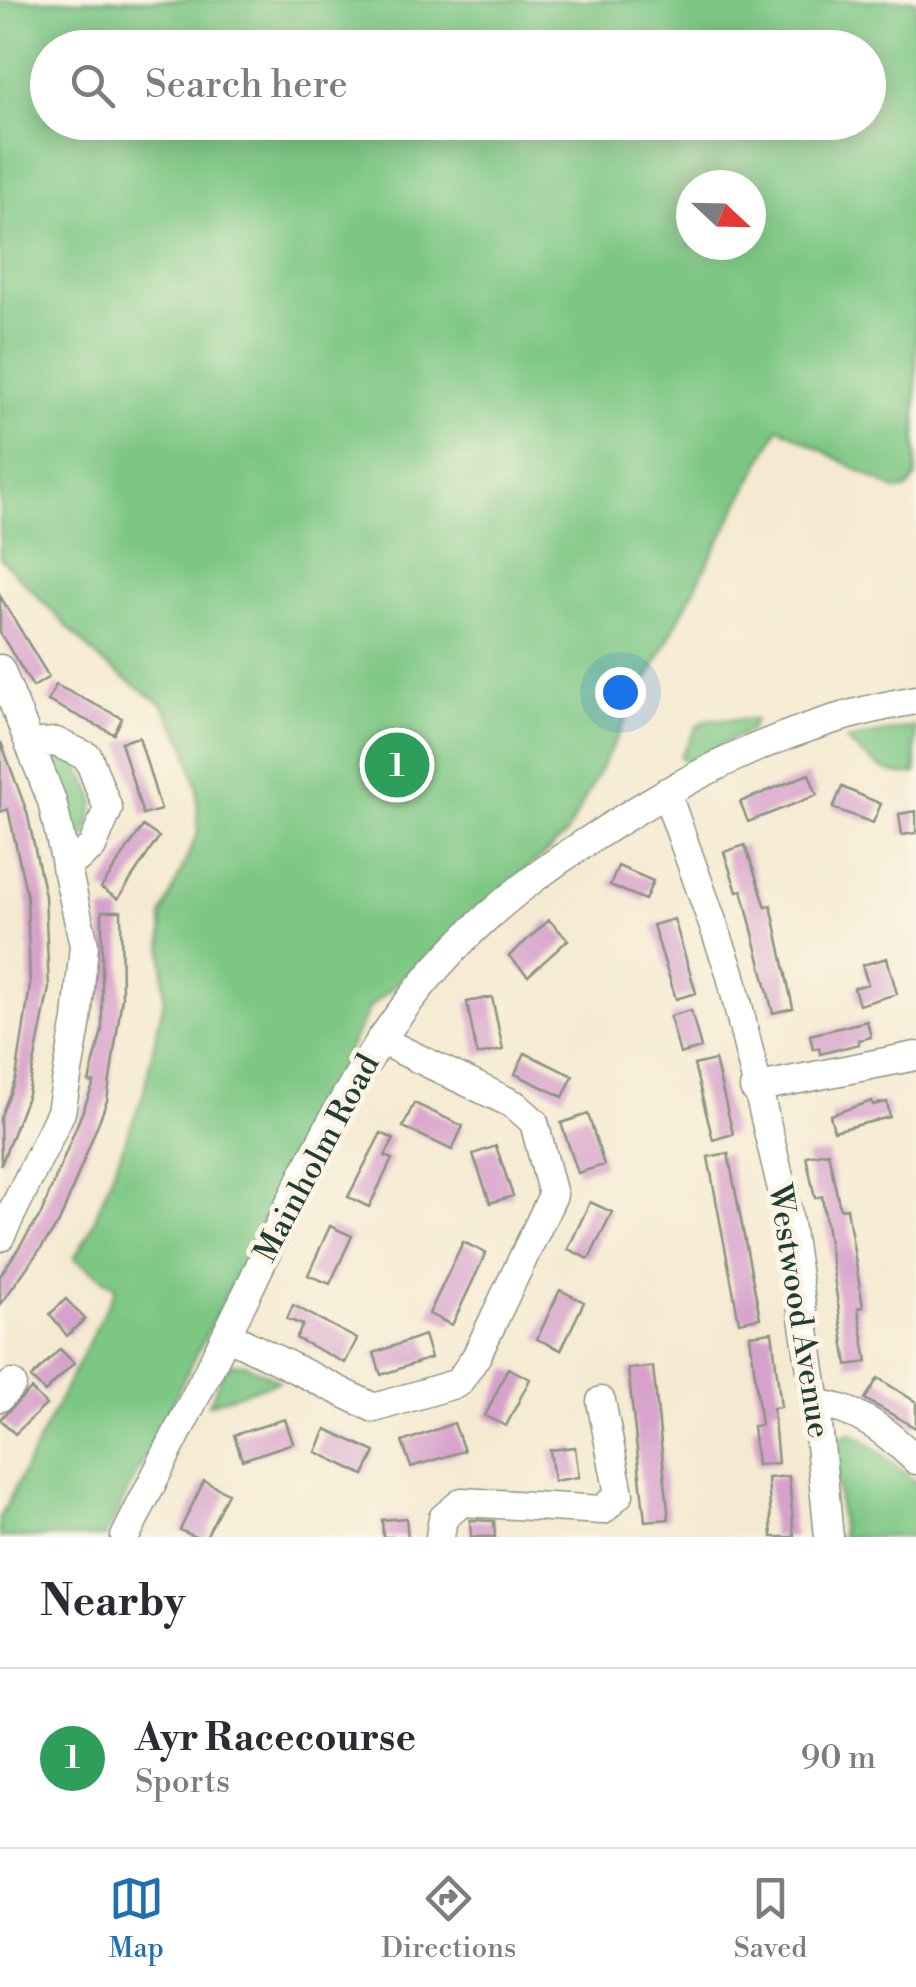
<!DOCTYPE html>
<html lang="en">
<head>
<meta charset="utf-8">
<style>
	:root { --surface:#fff; --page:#f2f2f3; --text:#2b2b33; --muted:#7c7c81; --line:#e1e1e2; --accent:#1f6fb2 }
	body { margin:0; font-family:"Libre Bodoni",serif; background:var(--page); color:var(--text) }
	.compass { position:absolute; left:676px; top:170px; width:90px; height:90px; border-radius:50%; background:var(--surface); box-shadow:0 5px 25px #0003; rotate:112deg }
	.you { position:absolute; left:620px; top:692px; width:35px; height:35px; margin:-25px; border:8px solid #fff; border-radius:50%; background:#1a73e8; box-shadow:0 0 0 15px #1a73e833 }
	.badge { display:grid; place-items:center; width:65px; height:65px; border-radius:50%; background:var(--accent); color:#fff; font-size:32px; font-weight:700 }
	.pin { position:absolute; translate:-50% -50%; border:5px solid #fff; box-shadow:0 2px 10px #0006 }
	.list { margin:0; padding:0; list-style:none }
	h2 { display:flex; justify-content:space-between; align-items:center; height:130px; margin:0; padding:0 40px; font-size:42px }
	h2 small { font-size:32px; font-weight:400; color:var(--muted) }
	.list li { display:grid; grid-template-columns:65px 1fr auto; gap:30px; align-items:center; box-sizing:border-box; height:180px; padding:0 40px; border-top:2px solid var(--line) }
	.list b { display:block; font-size:38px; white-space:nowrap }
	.list p { margin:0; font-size:32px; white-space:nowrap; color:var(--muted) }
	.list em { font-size:32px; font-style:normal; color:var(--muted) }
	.icon { flex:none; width:55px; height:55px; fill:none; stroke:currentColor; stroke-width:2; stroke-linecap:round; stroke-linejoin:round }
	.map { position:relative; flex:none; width:916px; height:1537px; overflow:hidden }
	.search { position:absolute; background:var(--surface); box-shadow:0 5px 25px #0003; left:30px; right:30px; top:30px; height:110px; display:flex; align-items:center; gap:25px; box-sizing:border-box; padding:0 35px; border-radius:55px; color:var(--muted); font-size:38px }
	.sheet { height:310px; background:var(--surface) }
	nav { display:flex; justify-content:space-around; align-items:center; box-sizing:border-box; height:140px; border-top:2px solid var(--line); background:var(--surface); font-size:28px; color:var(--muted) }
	nav a { display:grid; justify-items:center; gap:5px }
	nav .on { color:var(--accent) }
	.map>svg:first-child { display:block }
</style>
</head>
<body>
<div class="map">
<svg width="916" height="1537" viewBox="0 0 916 1537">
	<rect width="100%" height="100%" fill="#fcf5e5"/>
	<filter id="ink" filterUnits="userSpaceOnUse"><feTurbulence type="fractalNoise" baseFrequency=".01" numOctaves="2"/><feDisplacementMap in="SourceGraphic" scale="20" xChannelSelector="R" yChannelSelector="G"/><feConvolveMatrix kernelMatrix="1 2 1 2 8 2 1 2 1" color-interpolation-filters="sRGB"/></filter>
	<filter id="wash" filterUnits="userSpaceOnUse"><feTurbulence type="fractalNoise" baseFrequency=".0048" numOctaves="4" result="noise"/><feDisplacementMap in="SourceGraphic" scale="40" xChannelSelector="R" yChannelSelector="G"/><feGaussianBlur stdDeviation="2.25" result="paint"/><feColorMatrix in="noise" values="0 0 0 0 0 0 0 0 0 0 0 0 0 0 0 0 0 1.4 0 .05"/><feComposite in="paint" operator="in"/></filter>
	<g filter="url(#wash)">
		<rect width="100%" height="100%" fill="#f5ead1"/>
		<path fill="#7dc784" stroke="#4e825c" stroke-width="2.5" fill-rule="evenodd" d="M 0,0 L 916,0 L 916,478 L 907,489 L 897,491 L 779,427 L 566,835 L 370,1007 L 105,1537 L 0,1537 L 0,1518 L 116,1288 L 74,1258 L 89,1234 L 143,1095 L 164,998 L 162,916 L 198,832 L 197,787 L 185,743 L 162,704 L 103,663 L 0,558 ZM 48,48 L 868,48 L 868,122 L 48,122 ZM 691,185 L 751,185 L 751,245 L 691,245 Z
			M 709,719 L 755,720 L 750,730 L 689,762 L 680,757 L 699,724 Z
			M 915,726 L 916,773 C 886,780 867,758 846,740 Z
			M 49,753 L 78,763 L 95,799 L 86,837 L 75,841 Z
			M 233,1364 L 245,1364 L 279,1381 L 209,1404 L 223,1371 Z
			M 850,1433 L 863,1439 L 916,1482 L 916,1537 L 842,1537 L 833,1443 Z"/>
		<g id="blocks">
			<path fill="#d7a1cc" d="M 0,596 L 49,677 L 33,687 L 0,633 Z
				M 56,685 L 122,718 L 114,734 L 48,701 Z
				M 139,737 L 161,810 L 143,815 L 121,742 Z
				M 1,742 L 27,812 L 45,896 L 49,988 L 28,1094 L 1,1165 L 0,1118 L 16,1078 L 30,986 L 27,896 L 8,809 L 0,812 Z
				M 809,774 L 817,795 L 748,822 L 740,802 Z
				M 842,787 L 881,804 L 873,823 L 833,808 Z
				M 916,811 L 916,833 L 902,835 L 899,814 Z
				M 143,826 L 159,837 L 118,899 L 101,888 Z
				M 745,845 L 766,907 L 771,905 L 793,1008 L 773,1013 L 742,890 L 737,892 L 724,852 Z
				M 618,866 L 653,881 L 645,900 L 610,885 Z
				M 102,911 L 121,911 L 122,997 L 107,1101 L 59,1223 L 0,1305 L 0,1276 L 41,1214 L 94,1083 L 89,1082 L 102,1030 Z
				M 674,919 L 696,993 L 676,999 L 653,925 Z
				M 549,920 L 568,940 L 528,976 L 509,956 Z
				M 887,958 L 897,994 L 859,1005 L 854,988 L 868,984 L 862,965 Z
				M 492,997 L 503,1050 L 477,1055 L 467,1002 Z
				M 691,1010 L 701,1048 L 680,1054 L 670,1016 Z
				M 867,1021 L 871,1037 L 858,1040 L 859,1044 L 820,1054 L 819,1048 L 813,1049 L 810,1035 Z
				M 525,1053 L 573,1076 L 563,1097 L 515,1074 Z
				M 715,1060 L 733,1134 L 713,1140 L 694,1065 Z
				M 872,1101 L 873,1105 L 887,1102 L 890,1117 L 834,1131 L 830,1115 Z
				M 414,1103 L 463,1126 L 452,1150 L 403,1127 Z
				M 588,1114 L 604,1165 L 578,1173 L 561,1123 Z
				M 381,1133 L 394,1139 L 385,1156 L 392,1159 L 369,1207 L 348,1197 Z
				M 496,1146 L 513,1196 L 490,1203 L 473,1154 Z
				M 828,1152 L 840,1209 L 847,1208 L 863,1307 L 858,1308 L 867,1362 L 847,1365 L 822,1196 L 815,1198 L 806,1156 Z
				M 728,1153 L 760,1318 L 739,1322 L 708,1157 Z
				M 590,1202 L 612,1212 L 589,1259 L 568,1249 Z
				M 330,1226 L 352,1236 L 330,1284 L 308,1275 Z
				M 463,1242 L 486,1253 L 452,1325 L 429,1314 Z
				M 560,1290 L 584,1302 L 561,1350 L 537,1339 Z
				M 66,1299 L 85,1319 L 67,1336 L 50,1314 Z
				M 293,1305 L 357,1339 L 345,1363 L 296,1338 L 303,1325 L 287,1319 Z
				M 772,1332 L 781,1407 L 773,1408 L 778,1463 L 757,1465 L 753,1426 L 761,1425 L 750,1335 Z
				M 424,1335 L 431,1358 L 381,1375 L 374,1353 Z
				M 60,1349 L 74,1363 L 45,1392 L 31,1378 Z
				M 653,1367 L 669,1519 L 645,1521 L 628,1369 Z
				M 508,1368 L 530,1379 L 506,1426 L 485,1416 Z
				M 878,1378 L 916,1402 L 916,1428 L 865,1399 Z
				M 31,1389 L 46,1405 L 15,1434 L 0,1419 Z
				M 285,1419 L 293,1443 L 242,1460 L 234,1435 Z
				M 454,1423 L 464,1451 L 411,1467 L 402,1442 Z
				M 326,1429 L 375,1452 L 364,1475 L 316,1452 Z
				M 575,1447 L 579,1477 L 554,1481 L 550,1450 Z
				M 789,1476 L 794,1537 L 772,1537 L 768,1478 Z
				M 204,1481 L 228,1493 L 206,1537 L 195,1537 L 180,1530 Z
				M 406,1518 L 408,1537 L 383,1537 L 382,1520 Z
				M 470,1520 L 494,1521 L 495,1537 L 471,1537 Z"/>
		</g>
	</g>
	<g filter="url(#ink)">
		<use href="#blocks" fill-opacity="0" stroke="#8a9482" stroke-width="2.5"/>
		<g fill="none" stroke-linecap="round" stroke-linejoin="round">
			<defs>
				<path id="minor" d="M 0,669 L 52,801 L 84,945 L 77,1020 L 61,1112 L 0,1237
					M 29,744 L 56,742 L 88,757 L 108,809 L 92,847 L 66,867
					M 666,792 L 730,972 L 787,1210 L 816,1404 L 829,1537
					M 754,1088 L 916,1056
					M 227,1335 L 374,1408 L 458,1383 L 476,1357 L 553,1195 L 534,1122 L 515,1105 L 380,1040
					M 0,1397 L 12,1384
					M 816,1404 C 858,1408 887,1432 916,1460
					M 125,1537 C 165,1456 207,1375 247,1293 C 304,1174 359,1048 452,951 C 509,891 567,853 637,810 C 724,756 815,717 916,700
					M 440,1537 L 443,1518 L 462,1502 L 603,1510 L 619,1494 L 601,1401"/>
			</defs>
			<use href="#minor" stroke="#8a9482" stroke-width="31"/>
			<use href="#minor" stroke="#fff" stroke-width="28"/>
		</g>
	</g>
	<g text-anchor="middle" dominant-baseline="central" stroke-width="10" stroke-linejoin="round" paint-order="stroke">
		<g font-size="32" fill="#1f3d34" stroke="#fcf5e5">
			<text transform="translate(317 1158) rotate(-62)">Mainholm Road</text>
			<text transform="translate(799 1311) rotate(81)">Westwood Avenue</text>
		</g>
	</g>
</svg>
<svg class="compass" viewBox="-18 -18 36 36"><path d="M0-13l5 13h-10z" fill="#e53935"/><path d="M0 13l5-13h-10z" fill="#7c7c81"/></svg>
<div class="you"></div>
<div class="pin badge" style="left:397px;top:765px;background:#2e9e5b">1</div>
<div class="search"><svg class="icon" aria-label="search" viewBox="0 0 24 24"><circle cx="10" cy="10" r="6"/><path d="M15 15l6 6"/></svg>Search here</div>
</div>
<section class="sheet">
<h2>Nearby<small></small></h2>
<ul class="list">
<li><span class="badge" style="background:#2e9e5b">1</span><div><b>Ayr Racecourse</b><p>Sports</p></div><em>90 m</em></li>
</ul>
</section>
<nav>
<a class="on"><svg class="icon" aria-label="map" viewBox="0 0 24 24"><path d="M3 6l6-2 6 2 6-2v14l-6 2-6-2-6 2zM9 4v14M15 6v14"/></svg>Map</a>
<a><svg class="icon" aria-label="directions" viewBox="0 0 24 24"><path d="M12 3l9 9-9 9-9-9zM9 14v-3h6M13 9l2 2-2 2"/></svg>Directions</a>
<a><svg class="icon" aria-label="saved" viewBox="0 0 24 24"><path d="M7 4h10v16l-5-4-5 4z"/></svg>Saved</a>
</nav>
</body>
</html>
